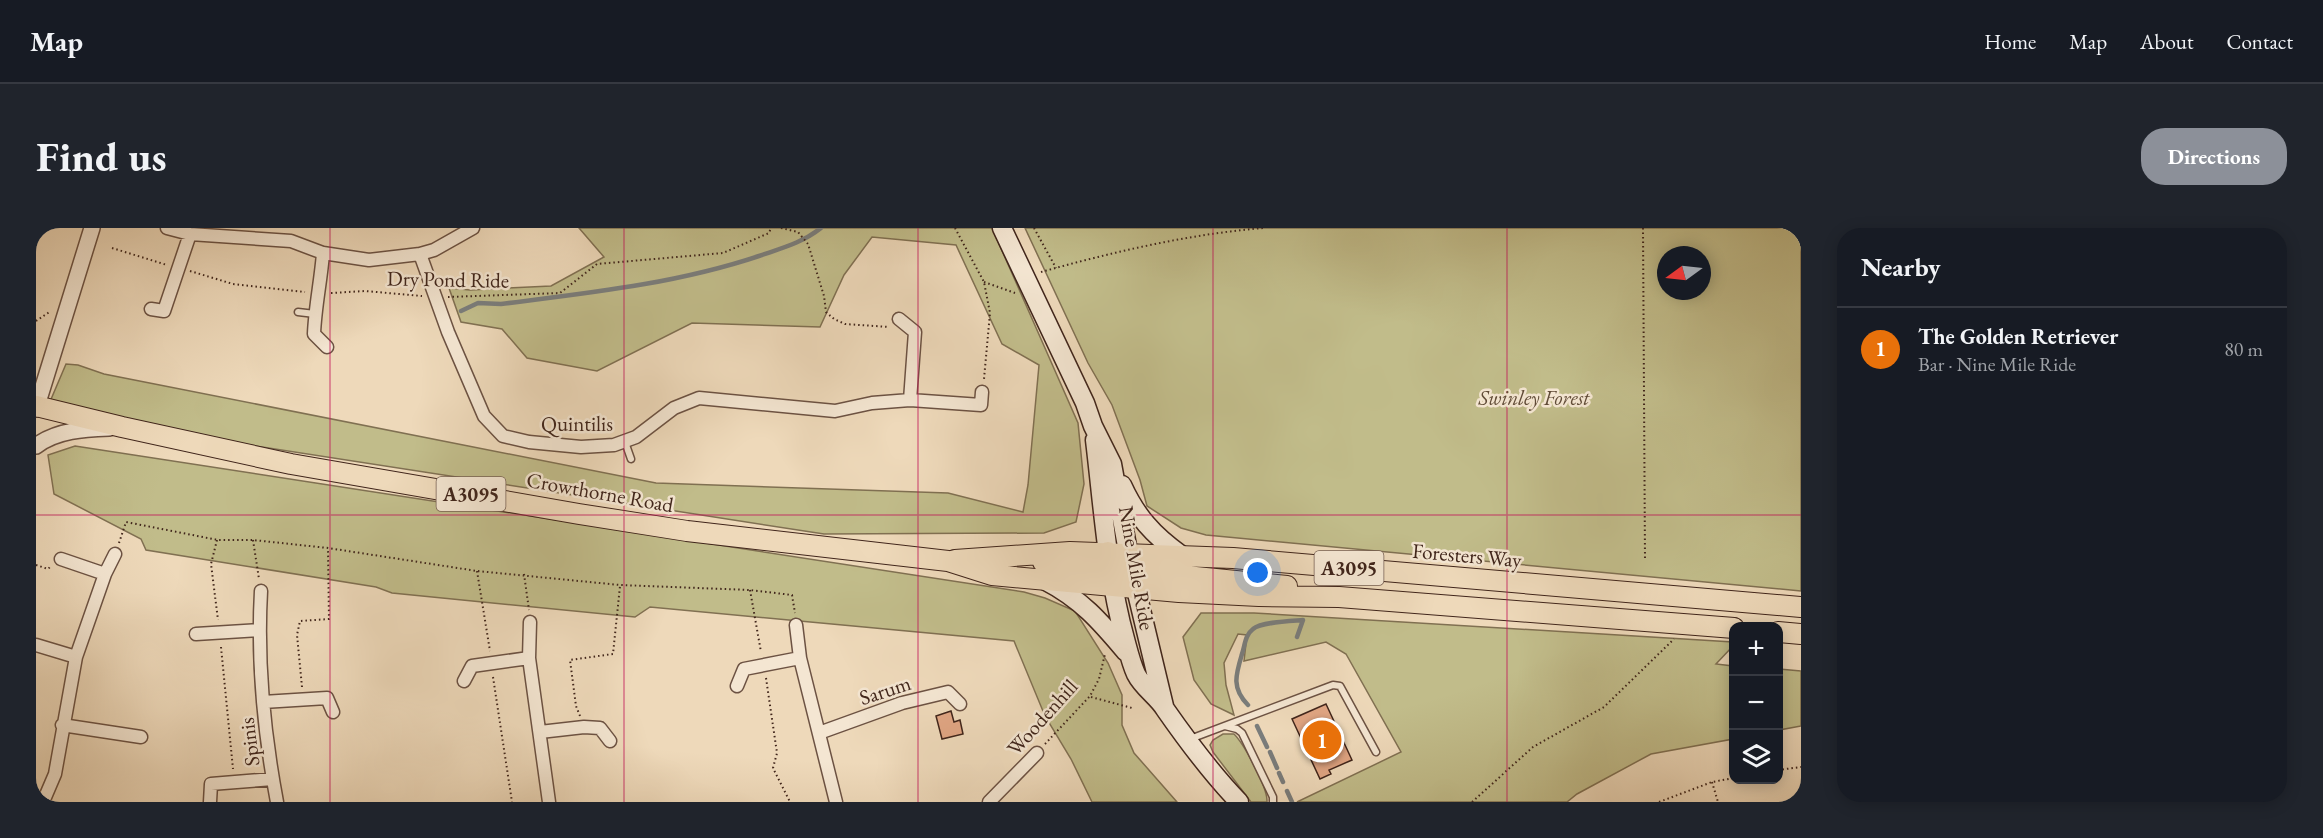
<!DOCTYPE html>
<html lang="en">
<head>
<meta charset="utf-8">
<style>
	:root { --surface:#171b24; --page:#20242c; --text:#f1f3f6; --muted:#9ea1a6; --line:#363941; --accent:#8c9099 }
	body { margin:0; font-family:"EB Garamond",serif; background:var(--page); color:var(--text) }
	.controls { position:absolute; right:18px; bottom:18px; display:grid; overflow:hidden; border-radius:12px; box-shadow:0 3px 15px #0003 }
	.controls button { width:54px; height:54px; display:grid; place-items:center; padding:0; border:0; border-bottom:2px solid var(--line); background:var(--surface); color:var(--text); font:30px sans-serif }
	.compass { position:absolute; left:1621px; top:18px; width:54px; height:54px; border-radius:50%; background:var(--surface); box-shadow:0 3px 15px #0003; rotate:255deg }
	.you { position:absolute; left:1222px; top:345px; width:21px; height:21px; margin:-15px; border:4px solid #fff; border-radius:50%; background:#1a73e8; box-shadow:0 0 0 9px #1a73e833 }
	.badge { display:grid; place-items:center; width:39px; height:39px; border-radius:50%; background:var(--accent); color:#fff; font-size:20px; font-weight:700 }
	.pin { position:absolute; translate:-50% -50%; border:3px solid #fff; box-shadow:0 2px 6px #0006 }
	.list { margin:0; padding:0; list-style:none }
	h2 { display:flex; justify-content:space-between; align-items:center; height:78px; margin:0; padding:0 24px; font-size:26px }
	h2 small { font-size:20px; font-weight:400; color:var(--muted) }
	.list li { display:grid; grid-template-columns:39px 1fr auto; gap:18px; align-items:center; box-sizing:border-box; height:84px; padding:0 24px; border-top:2px solid var(--line) }
	.list b { display:block; font-size:22px; white-space:nowrap }
	.list p { margin:0; font-size:20px; white-space:nowrap; color:var(--muted) }
	.list em { font-size:20px; font-style:normal; color:var(--muted) }
	.icon { flex:none; width:33px; height:33px; fill:none; stroke:currentColor; stroke-width:2; stroke-linecap:round; stroke-linejoin:round }
	.map { position:relative; flex:none; width:1765px; height:574px; overflow:hidden; border-radius:24px }
	header { display:flex; align-items:center; gap:36px; box-sizing:border-box; height:84px; padding:0 30px; background:var(--surface); border-bottom:2px solid var(--line) }
	header strong { font-size:28px }
	nav { display:flex; gap:33px; margin-inline-start:auto; font-size:21px }
	.intro { display:flex; align-items:center; justify-content:space-between; box-sizing:border-box; height:144px; padding:0 36px }
	h1 { margin:0; font-size:42px }
	.button { padding:15px 27px; border-radius:24px; background:var(--accent); color:#fff; font-size:21px; font-weight:700 }
	main { display:flex; gap:36px; padding:0 36px }
	aside { flex:1; background:var(--surface); border-radius:24px; box-shadow:0 3px 15px #0003 }
	.map>svg:first-child { display:block }
</style>
</head>
<body>
<header>
<strong>Map</strong>
<nav><a>Home</a><a>Map</a><a>About</a><a>Contact</a></nav>
</header>
<div class="intro"><h1>Find us</h1><a class="button">Directions</a></div>
<main>
<div class="map">
<svg width="1765" height="574" viewBox="0 0 1765 574">
	<rect width="100%" height="100%" fill="#eed9ba"/>
	<filter id="stains"><feTurbulence type="fractalNoise" baseFrequency=".00333" numOctaves="4"/><feColorMatrix values="0 0 0 0 .2 0 0 0 0 .09 0 0 0 0 .02 0 0 0 .5 -.17"/></filter>
	<radialGradient id="worn" r=".72"><stop offset=".6" stop-color="#630" stop-opacity="0"/><stop offset="1" stop-color="#630" stop-opacity=".3"/></radialGradient>
	<path fill="#c1bc8a" stroke="#807052" stroke-width="1.5" fill-rule="evenodd" d="M 543,0 L 956,0 L 1042,195 L 1048,256 L 1040,294 L 1008,305 L 788,306 L 130,204 L 13,176 L 30,136 L 42,137 L 68,146 L 620,255 L 912,265 L 987,284 L 992,257 L 1003,137 L 966,116 L 920,17 L 836,9 L 808,47 L 784,99 L 656,95 L 561,143 L 491,130 L 466,101 L 425,94 L 413,60 L 434,62 L 515,58 L 568,29 Z
		M 989,0 L 1765,0 L 1765,363 L 1170,307 L 1145,300 L 1111,278 L 1104,252 L 1076,177 L 1052,135 ZM 1630,27 L 1666,27 L 1666,63 L 1630,63 Z
		M 39,218 L 988,364 L 1009,370 L 1039,383 L 1072,435 L 1086,467 L 1086,497 L 1098,525 L 1141,574 L 1056,574 L 1035,531 L 1009,488 L 978,413 L 614,379 L 599,389 L 356,365 L 340,359 L 110,322 L 105,311 L 18,266 L 12,227 Z
		M 1165,385 L 1218,385 L 1697,414 L 1697,418 L 1680,436 L 1697,438 L 1697,511 L 1615,526 L 1541,566 L 1531,574 L 1261,574 L 1365,524 L 1310,426 L 1290,414 L 1208,433 L 1211,407 L 1202,406 L 1188,435 L 1190,457 L 1198,487 L 1175,476 L 1158,452 L 1147,409 Z
		M 1743,441 L 1765,443 L 1765,498 L 1743,502 Z
		M 1187,506 L 1198,506 C 1208,516 1232,560 1231,574 L 1215,574 L 1177,524 L 1174,517 L 1177,512 Z"/>
	<g fill="none" stroke-linecap="round" stroke-linejoin="round">
		<path stroke="#7a7d7c" stroke-width="4.5" d="M 425,83 L 442,75 L 465,76 C 552,65 639,56 723,28 C 746,20 766,15 785,0
			M 1212,477 C 1195,460 1200,446 1206,426 C 1209,417 1209,407 1217,401 C 1225,394 1255,393 1267,392 L 1261,409
			M 1221,498 L 1231,519
			M 1234,524 L 1241,540
			M 1243,545 L 1247,554
			M 1251,563 L 1256,574"/>
	</g>
	<path fill="#e1a684" stroke="#40251b" stroke-width="1.5" d="M 1290,476 L 1316,532 L 1293,542 L 1295,546 L 1284,551 L 1256,491 Z
		M 915,483 L 918,494 L 924,492 L 927,506 L 906,511 L 900,488 Z"/>
	<g fill="none" stroke-linecap="round" stroke-linejoin="round">
		<defs>
			<path id="service" d="M 262,84 L 279,86
				M 589,214 L 595,231
				M 1189,498 L 1201,501 L 1206,505 L 1237,569 L 1237,574
				M 1154,511 L 1297,457 L 1304,458 L 1340,524"/>
			<path id="minor" d="M 131,0 L 154,6 L 255,13 L 287,25 L 333,32 L 384,26 L 398,22 L 437,0
				M 287,25 C 285,52 279,79 278,106 L 291,119
				M 384,26 L 412,104 L 448,188 L 467,208 L 493,214 L 545,219 L 578,217 L 600,209 L 638,180 L 663,170 L 799,183 L 836,175 L 874,172 L 945,177 L 946,164
				M 115,81 L 128,83 L 154,6
				M 863,91 L 879,104 L 874,172
				M 25,331 L 69,346
				M 225,363 C 221,433 228,505 241,574
				M 494,394 L 493,430 L 513,574
				M 760,397 L 764,430 L 800,574
				M 160,406 L 223,402
				M 0,417 L 40,429
				M 428,453 L 436,438 L 493,430
				M 701,458 L 708,441 L 764,430
				M 227,474 L 291,470 L 297,484
				M 26,497 L 105,509
				M 504,504 L 548,499 L 564,500 L 574,513
				M 783,505 L 866,475 L 912,464 L 924,476
				M 7,574 L 19,546 L 40,429 L 69,346 L 79,326
				M 174,574 L 175,556 L 237,551
				M 953,574 L 1001,525"/>
			<path id="tertiary" d="M 0,181 L 56,0
				M 0,218 C 21,202 49,201 74,200"/>
			<path id="secondary" d="M 966,0 L 1049,175 L 1057,198 L 1076,236 L 1095,340 L 1128,478
				M 1059,212 C 1067,278 1071,346 1089,411 C 1092,422 1095,435 1100,446 C 1107,460 1121,468 1129,481 C 1152,514 1175,545 1203,574
				M 1086,257 C 1100,288 1117,307 1145,327
				M 1008,352 C 1045,371 1064,393 1090,424"/>
			<path id="primary" d="M 0,178 L 86,199 L 255,236 L 543,286 L 651,303 L 912,333 L 956,347 L 1143,364 L 1223,368 L 1303,369 L 1698,400
				M 1072,324 L 1084,336 L 1109,344 L 1251,358
				M 919,332 L 1034,324 L 1197,330 L 1765,379
				M 1007,334 C 1033,338 1070,334 1093,349
				M 1742,404 L 1765,406"/>
		</defs>
		<use href="#service" stroke="#6c5243" stroke-width="9"/>
		<use href="#minor" stroke="#6c5243" stroke-width="15"/>
		<use href="#tertiary" stroke="#6c5243" stroke-width="18"/>
		<use href="#secondary" stroke="#40251b" stroke-width="21"/>
		<use href="#primary" stroke="#40251b" stroke-width="22"/>
		<path stroke="#40251b" stroke-width="2" stroke-dasharray="1.5 3" stroke-linecap="butt" d="M 745,0 L 762,4 L 772,16 L 788,68 L 790,84 L 798,91 L 809,96 L 853,99
			M 919,0 L 948,54 L 954,85 L 948,151
			M 998,0 L 1020,40
			M 1607,0 L 1609,331
			M 76,20 L 131,37
			M 154,43 L 197,56 L 269,64
			M 1005,44 C 1077,24 1153,6 1228,0
			M 948,54 L 979,65
			M 295,65 L 329,63 L 386,68
			M 412,69 L 524,65 L 561,36 L 687,25 L 733,5 L 735,0
			M 0,93 L 15,83
			M 181,312 L 175,336 L 182,392
			M 217,312 L 223,351
			M 83,315 L 90,294 L 182,312 L 217,312 L 292,320 L 441,343 L 584,357 L 714,362 L 756,367 L 759,385
			M 0,337 L 12,341 L 15,338
			M 441,343 L 454,423
			M 488,346 L 493,382
			M 714,362 L 725,424
			M 185,419 L 197,541
			M 457,449 L 476,574
			M 730,450 L 741,525 L 737,540 L 754,574
			M 266,459 L 261,407 L 264,393 L 293,391 L 292,321
			M 1055,469 L 1096,480
			M 544,488 L 540,478 L 534,432 L 577,426 L 584,358
			M 1009,516 L 1054,468 L 1063,451 L 1069,426
			M 1742,542 L 1765,539
			M 1676,554 L 1682,574
			M 1436,574 L 1497,519 L 1568,479 L 1638,411
			M 1623,574 L 1676,554 L 1698,550"/>
		<use href="#service" stroke="#f4e6d2" stroke-width="6"/>
		<use href="#minor" stroke="#f4e6d2" stroke-width="12"/>
		<use href="#tertiary" stroke="#f4e6d2" stroke-width="15"/>
		<use href="#secondary" stroke="#f4e6d2" stroke-width="18"/>
		<use href="#primary" stroke="#eed9ba" stroke-width="20"/>
	</g>
	<path fill="none" stroke="#c2185b" stroke-width="1.5" stroke-opacity="0.55" d="M 294,0 L 294,574M 588,0 L 588,574M 882,0 L 882,574M 1177,0 L 1177,574M 1471,0 L 1471,574M 0,287 L 1765,287"/>
	<g text-anchor="middle" dominant-baseline="central" stroke-width="5" stroke-linejoin="round" paint-order="stroke">
		<g fill="#f4e6d2" stroke="#765f52" stroke-width="1.5">
			<rect x="400.5" y="249" width="69" height="34" rx="4.5"/>
			<rect x="1278.5" y="323" width="69" height="34" rx="4.5"/>
		</g>
		<g font-size="20" font-weight="bold" fill="#40251b">
			<text x="435" y="266">A3095</text>
			<text x="1313" y="340">A3095</text>
		</g>
		<g font-size="21" fill="#40251b" stroke="#f4e6d2">
			<text transform="translate(412 51) rotate(1)">Dry Pond Ride</text>
			<text x="541" y="195">Quintilis</text>
			<text transform="translate(564 264) rotate(10)">Crowthorne Road</text>
			<text transform="translate(1431 327) rotate(5)">Foresters Way</text>
			<text transform="translate(1101 340) rotate(80)">Nine Mile Ride</text>
			<text transform="translate(849 462) rotate(-18)">Sarum</text>
			<text transform="translate(1006 489) rotate(-48)">Woodenhill</text>
			<text transform="translate(213 514) rotate(-97)">Spinis</text>
		</g>
		<g font-size="21" font-style="italic" fill="#604b37" stroke="#f4e6d2">
			<text x="1498" y="169">Swinley Forest</text>
		</g>
	</g>
	<rect width="100%" height="100%" filter="url(#stains)"/>
	<rect width="100%" height="100%" fill="url(#worn)"/>
</svg>
<div class="controls">
<button>+</button>
<button>−</button>
<button><svg class="icon" aria-label="layers" viewBox="0 0 24 24"><path d="M12 4l9 5-9 5-9-5zM3 14l9 5 9-5"/></svg></button>
</div>
<svg class="compass" viewBox="-18 -18 36 36"><path d="M0-13l5 13h-10z" fill="#e53935"/><path d="M0 13l5-13h-10z" fill="#9ea1a6"/></svg>
<div class="you"></div>
<div class="pin badge" style="left:1286px;top:512px;background:#e8710a">1</div>
</div>
<aside>
<h2>Nearby<small></small></h2>
<ul class="list">
<li><span class="badge" style="background:#e8710a">1</span><div><b>The Golden Retriever</b><p>Bar · Nine Mile Ride</p></div><em>80 m</em></li>
</ul>
</aside>
</main>
</body>
</html>
